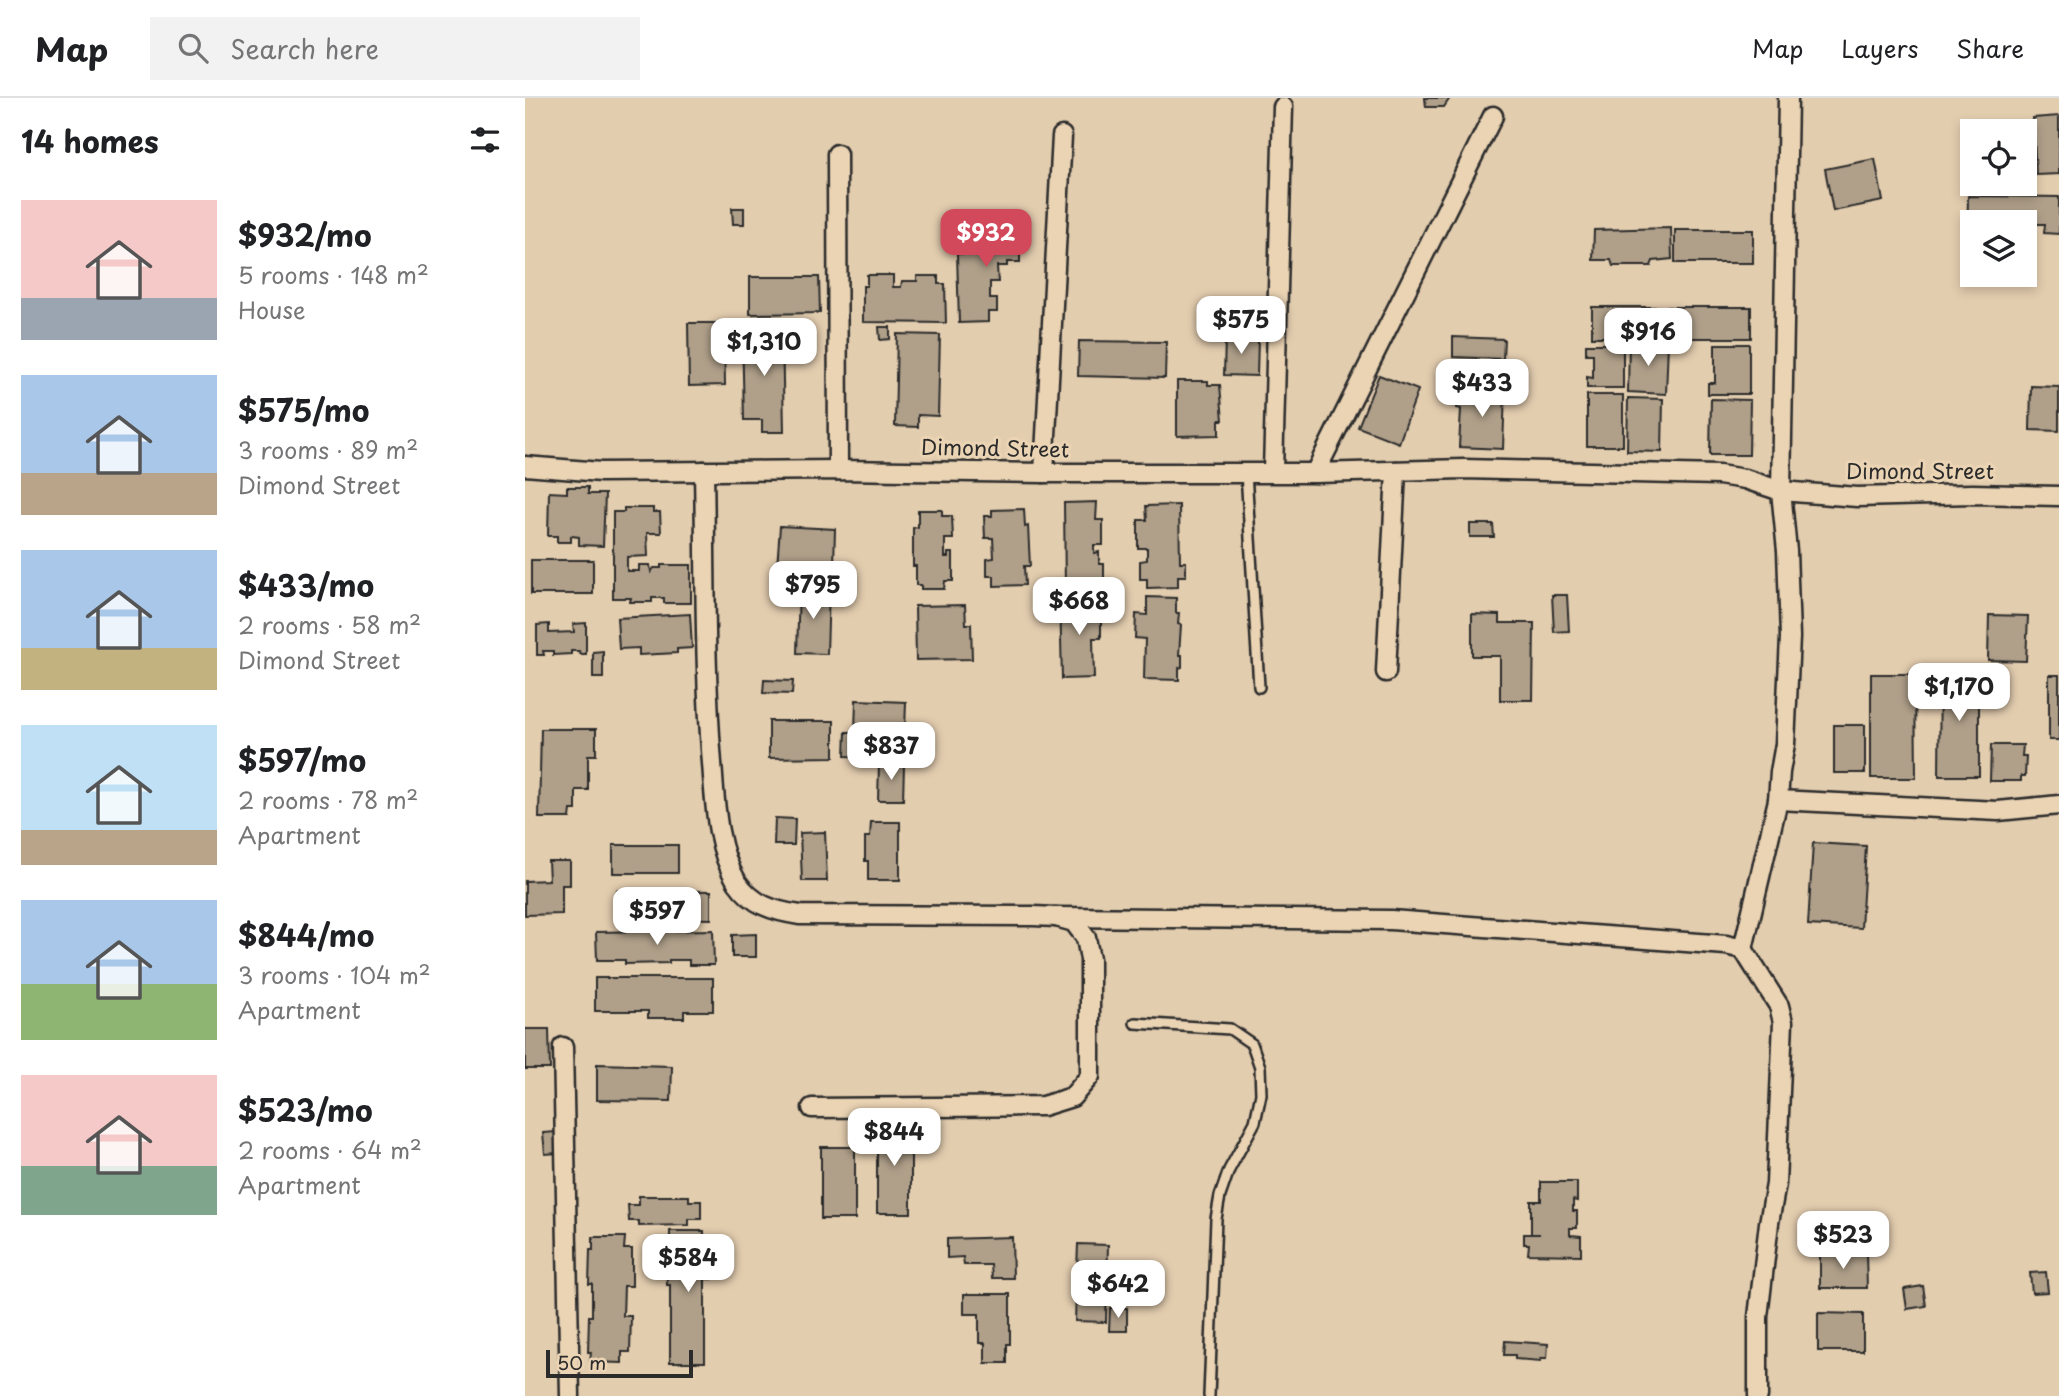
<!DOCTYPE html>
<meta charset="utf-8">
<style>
:root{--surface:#fff;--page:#f2f2f2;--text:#202124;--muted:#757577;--line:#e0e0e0;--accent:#d1495b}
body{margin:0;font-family:"Playpen Sans",sans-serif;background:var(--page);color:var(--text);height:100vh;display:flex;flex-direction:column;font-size:26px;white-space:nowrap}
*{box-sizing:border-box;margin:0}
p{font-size:23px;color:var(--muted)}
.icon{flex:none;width:38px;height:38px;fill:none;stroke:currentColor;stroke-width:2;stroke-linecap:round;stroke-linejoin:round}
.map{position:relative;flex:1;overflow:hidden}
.details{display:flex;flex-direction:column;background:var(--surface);width:525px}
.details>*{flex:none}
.tools{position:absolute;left:1435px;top:21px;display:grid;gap:14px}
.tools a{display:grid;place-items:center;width:77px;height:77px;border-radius:0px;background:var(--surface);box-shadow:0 4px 10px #0003;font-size:35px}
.scale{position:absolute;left:21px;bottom:18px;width:147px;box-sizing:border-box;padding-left:7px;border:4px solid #2b2b2b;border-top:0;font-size:19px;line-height:24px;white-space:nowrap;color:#2b2b2b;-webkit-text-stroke:5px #ebd4b4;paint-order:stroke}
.price{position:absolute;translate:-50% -60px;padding:0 16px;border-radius:14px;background:#fff;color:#222;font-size:23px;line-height:46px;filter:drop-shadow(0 2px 4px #0008)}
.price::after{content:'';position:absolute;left:50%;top:42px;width:21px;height:16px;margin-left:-10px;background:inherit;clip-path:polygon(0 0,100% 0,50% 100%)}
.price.current{background:var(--accent);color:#fff}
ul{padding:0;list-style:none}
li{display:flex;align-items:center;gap:21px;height:175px;padding:0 21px}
li span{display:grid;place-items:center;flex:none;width:196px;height:140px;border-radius:0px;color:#555}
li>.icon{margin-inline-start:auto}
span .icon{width:84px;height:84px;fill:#fffc;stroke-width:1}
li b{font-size:30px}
h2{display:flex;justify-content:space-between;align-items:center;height:84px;padding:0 21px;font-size:30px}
header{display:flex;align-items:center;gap:42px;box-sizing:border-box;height:98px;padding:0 35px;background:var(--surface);border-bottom:2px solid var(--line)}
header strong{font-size:33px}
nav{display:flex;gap:38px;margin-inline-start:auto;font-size:24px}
.search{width:490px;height:63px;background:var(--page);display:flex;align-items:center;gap:18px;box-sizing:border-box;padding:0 24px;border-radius:0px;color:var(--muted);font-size:26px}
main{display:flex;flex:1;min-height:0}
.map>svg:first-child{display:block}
.building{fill:#b0a08a;stroke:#2b2b2b;stroke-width:2}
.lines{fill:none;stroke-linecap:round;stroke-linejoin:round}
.service-casing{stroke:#2b2b2b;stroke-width:14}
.minor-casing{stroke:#2b2b2b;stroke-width:23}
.service{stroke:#ebd4b4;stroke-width:9}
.minor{stroke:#ebd4b4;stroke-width:18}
.labels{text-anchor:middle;stroke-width:6;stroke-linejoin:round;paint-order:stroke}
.street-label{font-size:21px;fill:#2b2b2b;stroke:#ebd4b4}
</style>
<header>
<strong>Map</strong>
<div class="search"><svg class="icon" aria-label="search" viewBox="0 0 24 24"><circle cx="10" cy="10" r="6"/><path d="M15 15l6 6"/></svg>Search here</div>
<nav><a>Map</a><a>Layers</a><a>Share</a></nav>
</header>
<main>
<section class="details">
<h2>14 homes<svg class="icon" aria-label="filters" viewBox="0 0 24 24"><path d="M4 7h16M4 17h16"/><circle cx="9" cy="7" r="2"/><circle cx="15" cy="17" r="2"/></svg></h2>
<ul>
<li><span style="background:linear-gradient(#f6c9c9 70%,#9aa5b1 0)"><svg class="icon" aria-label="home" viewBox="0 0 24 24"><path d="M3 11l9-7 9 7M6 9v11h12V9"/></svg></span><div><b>$932/mo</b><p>5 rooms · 148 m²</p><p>House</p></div></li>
<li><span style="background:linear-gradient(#a9c7e8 70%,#b9a48a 0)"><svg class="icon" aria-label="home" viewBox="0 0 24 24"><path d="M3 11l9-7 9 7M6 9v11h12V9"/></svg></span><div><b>$575/mo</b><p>3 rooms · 89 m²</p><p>Dimond Street</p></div></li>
<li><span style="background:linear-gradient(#a9c7e8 70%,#c2b280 0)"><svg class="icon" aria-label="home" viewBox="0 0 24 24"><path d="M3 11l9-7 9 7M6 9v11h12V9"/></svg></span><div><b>$433/mo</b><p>2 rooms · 58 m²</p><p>Dimond Street</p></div></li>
<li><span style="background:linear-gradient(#bfe0f5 75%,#b9a48a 0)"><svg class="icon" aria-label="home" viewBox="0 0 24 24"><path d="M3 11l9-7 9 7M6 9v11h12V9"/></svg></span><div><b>$597/mo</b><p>2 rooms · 78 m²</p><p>Apartment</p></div></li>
<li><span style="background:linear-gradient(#a9c7e8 60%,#8fb573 0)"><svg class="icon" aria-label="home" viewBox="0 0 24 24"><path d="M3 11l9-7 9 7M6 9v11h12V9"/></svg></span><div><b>$844/mo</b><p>3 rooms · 104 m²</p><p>Apartment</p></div></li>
<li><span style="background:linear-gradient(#f6c9c9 65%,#7fa58c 0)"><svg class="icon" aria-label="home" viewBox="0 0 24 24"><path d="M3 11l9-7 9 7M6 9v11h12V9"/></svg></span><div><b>$523/mo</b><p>2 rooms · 64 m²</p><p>Apartment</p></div></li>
</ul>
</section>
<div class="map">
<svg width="1534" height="1298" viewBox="0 0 1534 1298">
<rect width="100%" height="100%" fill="#e3cdaf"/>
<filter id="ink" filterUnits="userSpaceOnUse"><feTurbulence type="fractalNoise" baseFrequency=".0143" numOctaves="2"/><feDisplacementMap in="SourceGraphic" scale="14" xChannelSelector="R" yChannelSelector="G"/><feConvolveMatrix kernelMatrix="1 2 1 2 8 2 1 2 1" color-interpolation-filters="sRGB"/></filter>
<g filter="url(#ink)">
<g class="building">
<path d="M900,0h25l-6,9h-18z"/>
<path d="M1534,18v58l-23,1 -3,-57z"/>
<path d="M1350,61l8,42 -50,10 -8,-42z"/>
<path d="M1443,98l91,1v37l-15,-1 1,-9h-14v5h-4v5h-2v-12h-53v26h-5z"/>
<path d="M207,110h12v16h-11z"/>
<path d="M501,128v24h-6v12h-13v4h-10l1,16h-8v17h7v13h-9v10l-29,1 -2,-69 17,-1 -1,-26h33v3l1,-3z"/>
<path d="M1146,130l1,31 -19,2 -2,5h-38l-2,-6h-18l1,-30z"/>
<rect x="1150" y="132" width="78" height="33"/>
<path d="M342,177h26v12h8l1,-6h15v-5h21v8h7l1,39 -83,-1v-36h4z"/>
<path d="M225,179h69l1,36 -70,1z"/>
<rect x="1067" y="209" width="78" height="30"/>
<rect x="1148" y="209" width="78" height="31"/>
<path d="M163,225h36l1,62 -36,1z"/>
<path d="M354,229h11v12l-10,1z"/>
<path d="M217,231h40l2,103h-22v-12h-18z"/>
<path d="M372,236l43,1 -2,81 -20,-1v12l-23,-1z"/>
<path d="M700,239l33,1 -1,38 -33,-1z"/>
<path d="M928,239l51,2 -1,20 -50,-2z"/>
<path d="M554,243l87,1 -1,36 -87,-2z"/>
<path d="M1104,244l39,1 -2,51 -38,-2z"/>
<path d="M1061,246h37v44h-36v-11l6,1v-24h-7z"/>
<path d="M1190,246h34v50h-41v-11h7z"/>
<path d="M941,266l37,2 -1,23 -36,-2z"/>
<path d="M854,277l39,15 -19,53 -41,-16z"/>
<path d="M652,283h31v4h12l3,35h-4v15l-42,1z"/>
<path d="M1506,288l28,1v44l-29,-1z"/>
<path d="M933,291l47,2 -2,58 -44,-2 2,-38 -4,-1z"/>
<rect x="1062" y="297" width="36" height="51"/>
<path d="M1103,300l35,1 -1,53 -35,-1z"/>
<path d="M1186,301l39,1 -1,55h-39z"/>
<path d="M42,389h21v7h17l-2,52 -24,-1v-8l-8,-1v6h-14v-6h-9l1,-44 18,1z"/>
<path d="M572,404l-1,18h7v25h-9v8l5,-1v12h5v19h-11v5h-28l-1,-85z"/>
<path d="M654,407l1,57h6v14h-8v11l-31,1v-9h-7v-18l7,-1v-12h-9v-28h9l-1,-14z"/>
<path d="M99,410h29v4h7l1,21h-14l1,23 -21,1v14h12v-6h11l1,7 3,-4h7v-3h30v38h-27v-5h-12v4h-22l1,-4h-18v-86h11z"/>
<path d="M499,411l1,18 3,-1 2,40h-6l1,19 -31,1v-10h-7v-17l7,-1 -1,-20h-8l-1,-22h8v-6z"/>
<path d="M393,412h24v6h10l1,23h-8v18h3v-4h5v28h-8l-1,8h-23v-4h-5v-19h-3v-38l5,-1z"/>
<path d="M945,426h23l1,13h-24z"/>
<path d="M255,428l55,3 -1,36h-11v5l-46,-3z"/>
<rect x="6" y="462" width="62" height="34"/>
<path d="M274,491h30l-2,65 -30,-1z"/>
<path d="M1027,497h15l2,36 -15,1z"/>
<path d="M567,499v15l9,-1v27h-8l1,40 -32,1 -2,-81z"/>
<path d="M622,499l29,1v15h3l-1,11 3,1 -2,30h3v12l-3,1v12l-35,-1 1,-40 -10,-1 1,-24 11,1z"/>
<path d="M440,507l1,19h5l1,35 -56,1 -1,-54z"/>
<path d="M165,516l2,34 -15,1v4l-38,2v-7l-20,1 -2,-31z"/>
<path d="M947,516l28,1v8h34l-1,77h-33v-44h-28z"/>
<path d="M1464,517l39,1 -2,45 -38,-1z"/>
<path d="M61,525v31h-6l-1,-3h-8v3l-18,1v-4h-10l1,4h-7v-30l12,-1v9l25,-1 -1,-8z"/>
<path d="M78,553v27h-10v-26z"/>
<path d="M1415,572h39v106h-40z"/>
<path d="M1346,576h44l1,104h-45z"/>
<rect x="1524" y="577" width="10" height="65"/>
<path d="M239,582l29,1 -1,13 -29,-1z"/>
<path d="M331,602l50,2 -2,56 -59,-2 1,-24h9z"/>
<path d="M244,623h65v36l-65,1z"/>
<rect x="1309" y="627" width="31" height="48"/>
<path d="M16,631h55v26h-8v35h-12v20h-5l-1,8h-31z"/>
<path d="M1466,647h32l-1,11h4l-1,20h-4v5h-31z"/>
<path d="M354,666l25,1 -1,35h-25z"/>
<path d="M250,720l20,1 -1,26h-20z"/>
<path d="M346,724h29v58h-32v-19h-3v-24h5z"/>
<path d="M300,734l2,49h-25l-2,-48z"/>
<path d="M1288,745l53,3 -5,82 -53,-3z"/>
<rect x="88" y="747" width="65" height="28"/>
<path d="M23,763h22v24h-8v29l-37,1v-34l24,-1z"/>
<path d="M92,792l94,1v28l-95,-2z"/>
<path d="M188,832l1,35h-25v-5h-20v3l-44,1v-4h-28l-1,-28z"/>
<path d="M231,836v23h-24v-22z"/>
<path d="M70,880h118v33h-29v7h-36v-7h-53z"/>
<path d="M0,931h24l1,40h-25z"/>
<path d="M72,966l75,2 -1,35 -74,-1z"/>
<rect x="352" y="1025" width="34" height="90"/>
<path d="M31,1034l2,21 -13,1 -2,-21z"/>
<rect x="296" y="1049" width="34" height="72"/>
<path d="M1016,1084h36v19l-4,-1v11h4v17h-7v7l11,1v19l-53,-1 1,-10h-5v-10h16h-9v-33h10z"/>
<path d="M114,1098h50v5h12v18h-12v6l-50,1v-5h-10l-1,-16h11z"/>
<path d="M145,1133h34v19h8v29h-7v83h-35v-77h-3l-1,-41 4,1z"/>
<path d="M68,1139h32l-1,12h8v37h-8l-1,30h8l-1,36h-8v11l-32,-1 1,-10h-3l1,-36h3v-32h-3l1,-34h3z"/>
<path d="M487,1139l1,41h-21l-1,-13h-27l-1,-8 -16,1v-19z"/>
<path d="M553,1146l30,1 -2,77 -31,-1z"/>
<path d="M1295,1155l46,1 1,34h-47z"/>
<path d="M1521,1174l2,20 -16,1 -2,-20z"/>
<path d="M1398,1188l3,20 -19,3 -3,-20z"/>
<path d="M439,1196h46v50h-3v19h-22v-20h-6v-29h-15z"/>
<path d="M585,1210h17v23h-18z"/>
<path d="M1293,1215l45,1v37h-45z"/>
<path d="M980,1243l43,3 -1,14h-6v3l-26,-2v-4h-11z"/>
</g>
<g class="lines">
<g class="service-casing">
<g id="service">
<path d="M721,374l13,215"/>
<path d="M610,925l95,6 22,15 8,23 1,27 -6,28 -26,48 -9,26 -4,23 -7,177"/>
</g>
</g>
<g class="minor-casing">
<g id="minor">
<path d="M312,56l1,316"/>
<path d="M0,368l76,6 237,-2 206,3h271l149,-4 255,6 26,4 36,12 76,6 115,-3 87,2"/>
<path d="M179,373c2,98 0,195 8,292 3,38 4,85 25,119 16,23 36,29 63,33l233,1 23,1 18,5 12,16 4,21v117l-18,21 -29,9 -231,2"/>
<path d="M748,373l10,-364"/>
<path d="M519,375l18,-337"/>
<path d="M790,375l178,-357"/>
<path d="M861,574l10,-201"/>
<path d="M1253,702l220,11 61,-6"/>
<path d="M531,819l335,3 335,25 17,4 35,-149 2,-28 5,-28 5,-107 -3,-86 -6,-60 7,-393"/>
<path d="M1218,851l36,57 4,16 -7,162 -7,39 -11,94v79"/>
<path d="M38,949l7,349"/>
</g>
</g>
<use href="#service" class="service"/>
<use href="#minor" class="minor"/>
</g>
</g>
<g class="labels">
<g class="street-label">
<text transform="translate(470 351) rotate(1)" y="7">Dimond Street</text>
<text x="1395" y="381">Dimond Street</text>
</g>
</g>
</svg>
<div class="tools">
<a><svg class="icon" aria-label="locate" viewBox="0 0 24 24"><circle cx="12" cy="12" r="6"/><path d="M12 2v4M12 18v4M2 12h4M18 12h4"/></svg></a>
<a><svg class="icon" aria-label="layers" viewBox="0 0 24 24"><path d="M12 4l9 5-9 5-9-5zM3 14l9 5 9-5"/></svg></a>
</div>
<div class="scale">50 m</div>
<b class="price current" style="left:461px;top:171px">$932</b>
<b class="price" style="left:716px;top:258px">$575</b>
<b class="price" style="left:1123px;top:270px">$916</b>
<b class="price" style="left:239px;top:280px">$1,310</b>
<b class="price" style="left:957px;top:321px">$433</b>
<b class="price" style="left:288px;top:523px">$795</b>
<b class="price" style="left:554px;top:539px">$668</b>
<b class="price" style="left:1434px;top:625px">$1,170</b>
<b class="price" style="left:366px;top:684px">$837</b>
<b class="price" style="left:132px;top:849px">$597</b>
<b class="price" style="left:369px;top:1070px">$844</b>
<b class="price" style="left:1318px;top:1173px">$523</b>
<b class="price" style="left:163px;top:1196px">$584</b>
<b class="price" style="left:593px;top:1222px">$642</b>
</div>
</main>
